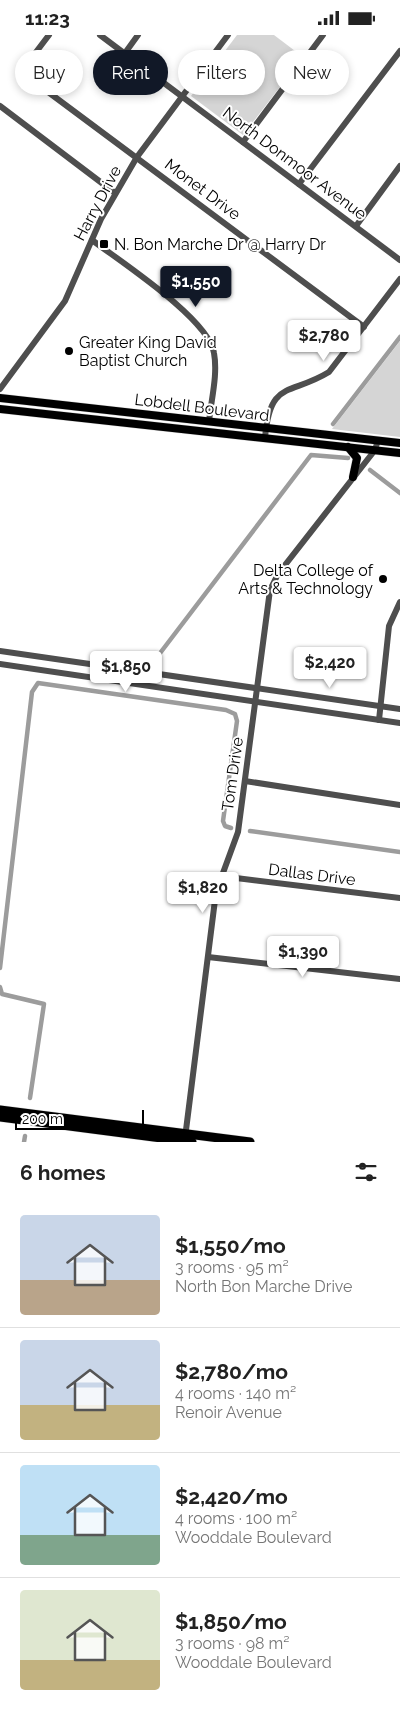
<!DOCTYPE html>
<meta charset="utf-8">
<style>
:root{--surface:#fff;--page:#f2f2f2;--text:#222;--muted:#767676;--line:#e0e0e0;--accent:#111827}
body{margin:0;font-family:Raleway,sans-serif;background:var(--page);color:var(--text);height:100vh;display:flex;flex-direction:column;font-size:19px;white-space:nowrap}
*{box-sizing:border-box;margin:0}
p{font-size:16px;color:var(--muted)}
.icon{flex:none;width:28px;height:28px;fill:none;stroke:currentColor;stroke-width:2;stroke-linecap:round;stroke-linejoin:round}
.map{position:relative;height:1107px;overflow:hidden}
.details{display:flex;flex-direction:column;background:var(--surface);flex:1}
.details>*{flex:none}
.hud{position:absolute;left:15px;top:15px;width:370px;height:45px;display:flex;gap:10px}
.scale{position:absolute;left:15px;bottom:12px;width:129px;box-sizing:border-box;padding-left:5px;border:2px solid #000;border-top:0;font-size:14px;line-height:18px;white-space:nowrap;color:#000;-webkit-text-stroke:4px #fff;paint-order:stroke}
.price{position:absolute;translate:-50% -42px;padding:0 11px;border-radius:5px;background:#fff;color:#222;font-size:16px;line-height:32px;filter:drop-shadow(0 1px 2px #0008)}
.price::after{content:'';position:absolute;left:50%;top:30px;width:15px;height:11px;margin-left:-8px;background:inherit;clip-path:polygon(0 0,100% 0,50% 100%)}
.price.on{background:var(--accent);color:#fff}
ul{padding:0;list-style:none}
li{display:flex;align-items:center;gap:15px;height:125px;padding:0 20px}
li+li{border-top:1px solid var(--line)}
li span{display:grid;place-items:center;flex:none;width:140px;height:100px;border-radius:5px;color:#555}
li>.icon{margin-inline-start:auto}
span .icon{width:60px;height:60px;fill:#fffc;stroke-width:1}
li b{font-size:21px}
h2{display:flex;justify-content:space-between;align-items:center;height:60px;padding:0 20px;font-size:21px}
.tag{padding:0 18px;border-radius:22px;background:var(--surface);box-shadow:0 2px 8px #0003;font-size:18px;line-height:45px}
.tag.on{background:var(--accent);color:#fff}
.status{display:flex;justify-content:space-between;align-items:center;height:35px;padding:0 25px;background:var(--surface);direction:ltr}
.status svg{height:14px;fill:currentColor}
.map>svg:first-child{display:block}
.green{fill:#d5d5d5}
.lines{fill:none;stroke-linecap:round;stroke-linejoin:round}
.canal{stroke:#9c9c9c;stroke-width:4.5}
.major-casing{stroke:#dbdbdb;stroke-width:9}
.highway-casing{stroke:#dbdbdb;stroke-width:10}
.minor{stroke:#4e4e4e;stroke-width:6}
.major{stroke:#000;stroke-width:8}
.highway{stroke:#000;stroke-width:9}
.poi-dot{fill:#000;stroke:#fff;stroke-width:2}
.labels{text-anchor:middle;stroke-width:4;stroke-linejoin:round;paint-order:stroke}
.street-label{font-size:16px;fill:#000;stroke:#fff}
.poi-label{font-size:16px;fill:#000;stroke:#fff;text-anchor:start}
</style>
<div class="status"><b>11:23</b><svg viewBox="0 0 49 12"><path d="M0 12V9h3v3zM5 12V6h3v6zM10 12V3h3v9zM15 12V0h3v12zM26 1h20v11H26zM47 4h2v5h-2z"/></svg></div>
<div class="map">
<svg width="400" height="1107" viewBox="0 0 400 1107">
<rect width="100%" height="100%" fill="#fff"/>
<g class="green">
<path d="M237,0h37l29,22 -60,78 -52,-39z"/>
<path d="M400,306v96l-68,-8z"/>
</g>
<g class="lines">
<g class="canal">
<path d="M333,389l67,-87"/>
<path d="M370,435l30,23"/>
<path d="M151,630l160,-210 37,3"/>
<path d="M250,796l150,21"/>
<path d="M0,933l32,-276 6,-9 188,27 9,4 2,7 -14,100 2,5 6,2"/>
<path d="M0,952l2,7 42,10 -14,94"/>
<path d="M24,1107l1,-6"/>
</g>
<g class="major-casing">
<g id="major">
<path d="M0,363l400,45"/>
<path d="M0,374l400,44"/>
<path d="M348,412l9,11 -4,19"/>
</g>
</g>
<g class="highway-casing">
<g id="highway">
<path d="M0,1075l250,32"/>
<path d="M0,1082l192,25"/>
</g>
</g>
<g class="minor">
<path d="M49,0l-22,29 -1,7 6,9 332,247"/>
<path d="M100,0l300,225"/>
<path d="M125,18l13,-18"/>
<path d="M0,71l115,87"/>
<path d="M243,107l80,-107"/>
<path d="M299,149l101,-133"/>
<path d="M356,191l44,-60"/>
<path d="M92,205c29,22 117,79 122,113 4,22 -3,47 -5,69"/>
<path d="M0,354l65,-88 36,-82 36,-62 91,-122"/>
<path d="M265,403c5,-59 25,-42 64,-66l71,-93"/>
<path d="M0,616l400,58"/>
<path d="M0,629l400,59"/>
<path d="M379,685l10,-94 11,-24"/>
<path d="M245,746l155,24"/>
<path d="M220,841l180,22"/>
<path d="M208,922l192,22"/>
<path d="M185,1103l31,-246 22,-60 32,-242 8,-16 97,-124 3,-10"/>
</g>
<use href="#major" class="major"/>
<use href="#highway" class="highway"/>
</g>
<g class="poi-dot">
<rect x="99" y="204" width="10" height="10" rx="2.5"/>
<circle cx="69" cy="316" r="5"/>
<circle cx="383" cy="544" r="5"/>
</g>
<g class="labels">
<g class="street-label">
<text transform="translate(295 128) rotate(37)" y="6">North Donmoor Avenue</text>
<text transform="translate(203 154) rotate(37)" y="6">Monet Drive</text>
<text transform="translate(97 168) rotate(-62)" y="6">Harry Drive</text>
<text transform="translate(202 372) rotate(7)" y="6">Lobdell Boulevard</text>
<text transform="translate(232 739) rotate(-82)" y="6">Tom Drive</text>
<text transform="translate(312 839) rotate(7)" y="6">Dallas Drive</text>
</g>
<g class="poi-label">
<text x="114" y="215">N. Bon Marche Dr @ Harry Dr</text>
<text x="79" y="313">Greater King David<tspan x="79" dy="18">Baptist Church</tspan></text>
<text x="373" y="541" text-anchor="end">Delta College of<tspan x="373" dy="18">Arts &amp; Technology</tspan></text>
</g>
</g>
</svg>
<div class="scale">200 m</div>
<b class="price on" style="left:196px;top:273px">$1,550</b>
<b class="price" style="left:324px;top:327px">$2,780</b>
<b class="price" style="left:330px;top:654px">$2,420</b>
<b class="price" style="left:126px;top:658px">$1,850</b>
<b class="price" style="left:203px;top:879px">$1,820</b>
<b class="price" style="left:303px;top:943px">$1,390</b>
<div class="hud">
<a class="tag">Buy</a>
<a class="tag on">Rent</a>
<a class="tag">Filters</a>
<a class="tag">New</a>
</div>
</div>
<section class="details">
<h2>6 homes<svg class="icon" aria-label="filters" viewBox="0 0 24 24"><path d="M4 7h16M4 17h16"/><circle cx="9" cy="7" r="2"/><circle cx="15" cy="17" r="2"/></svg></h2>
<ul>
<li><span style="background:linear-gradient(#c9d6e8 65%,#b9a48a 0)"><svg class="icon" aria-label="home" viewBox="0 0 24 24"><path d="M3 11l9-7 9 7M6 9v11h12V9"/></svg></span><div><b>$1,550/mo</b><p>3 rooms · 95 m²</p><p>North Bon Marche Drive</p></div></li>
<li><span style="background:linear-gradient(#c9d6e8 65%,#c2b280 0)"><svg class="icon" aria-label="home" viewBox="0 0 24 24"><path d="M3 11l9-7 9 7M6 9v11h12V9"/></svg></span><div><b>$2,780/mo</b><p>4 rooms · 140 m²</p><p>Renoir Avenue</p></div></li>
<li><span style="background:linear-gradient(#bfe0f5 70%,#7fa58c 0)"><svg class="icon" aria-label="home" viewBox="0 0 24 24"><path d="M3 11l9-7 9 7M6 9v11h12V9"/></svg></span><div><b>$2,420/mo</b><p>4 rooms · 100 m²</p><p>Wooddale Boulevard</p></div></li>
<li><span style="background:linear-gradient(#dfe7d0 70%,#c2b280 0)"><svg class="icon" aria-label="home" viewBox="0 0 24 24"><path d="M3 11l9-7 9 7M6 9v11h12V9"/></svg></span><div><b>$1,850/mo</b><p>3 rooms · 98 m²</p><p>Wooddale Boulevard</p></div></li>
</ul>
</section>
